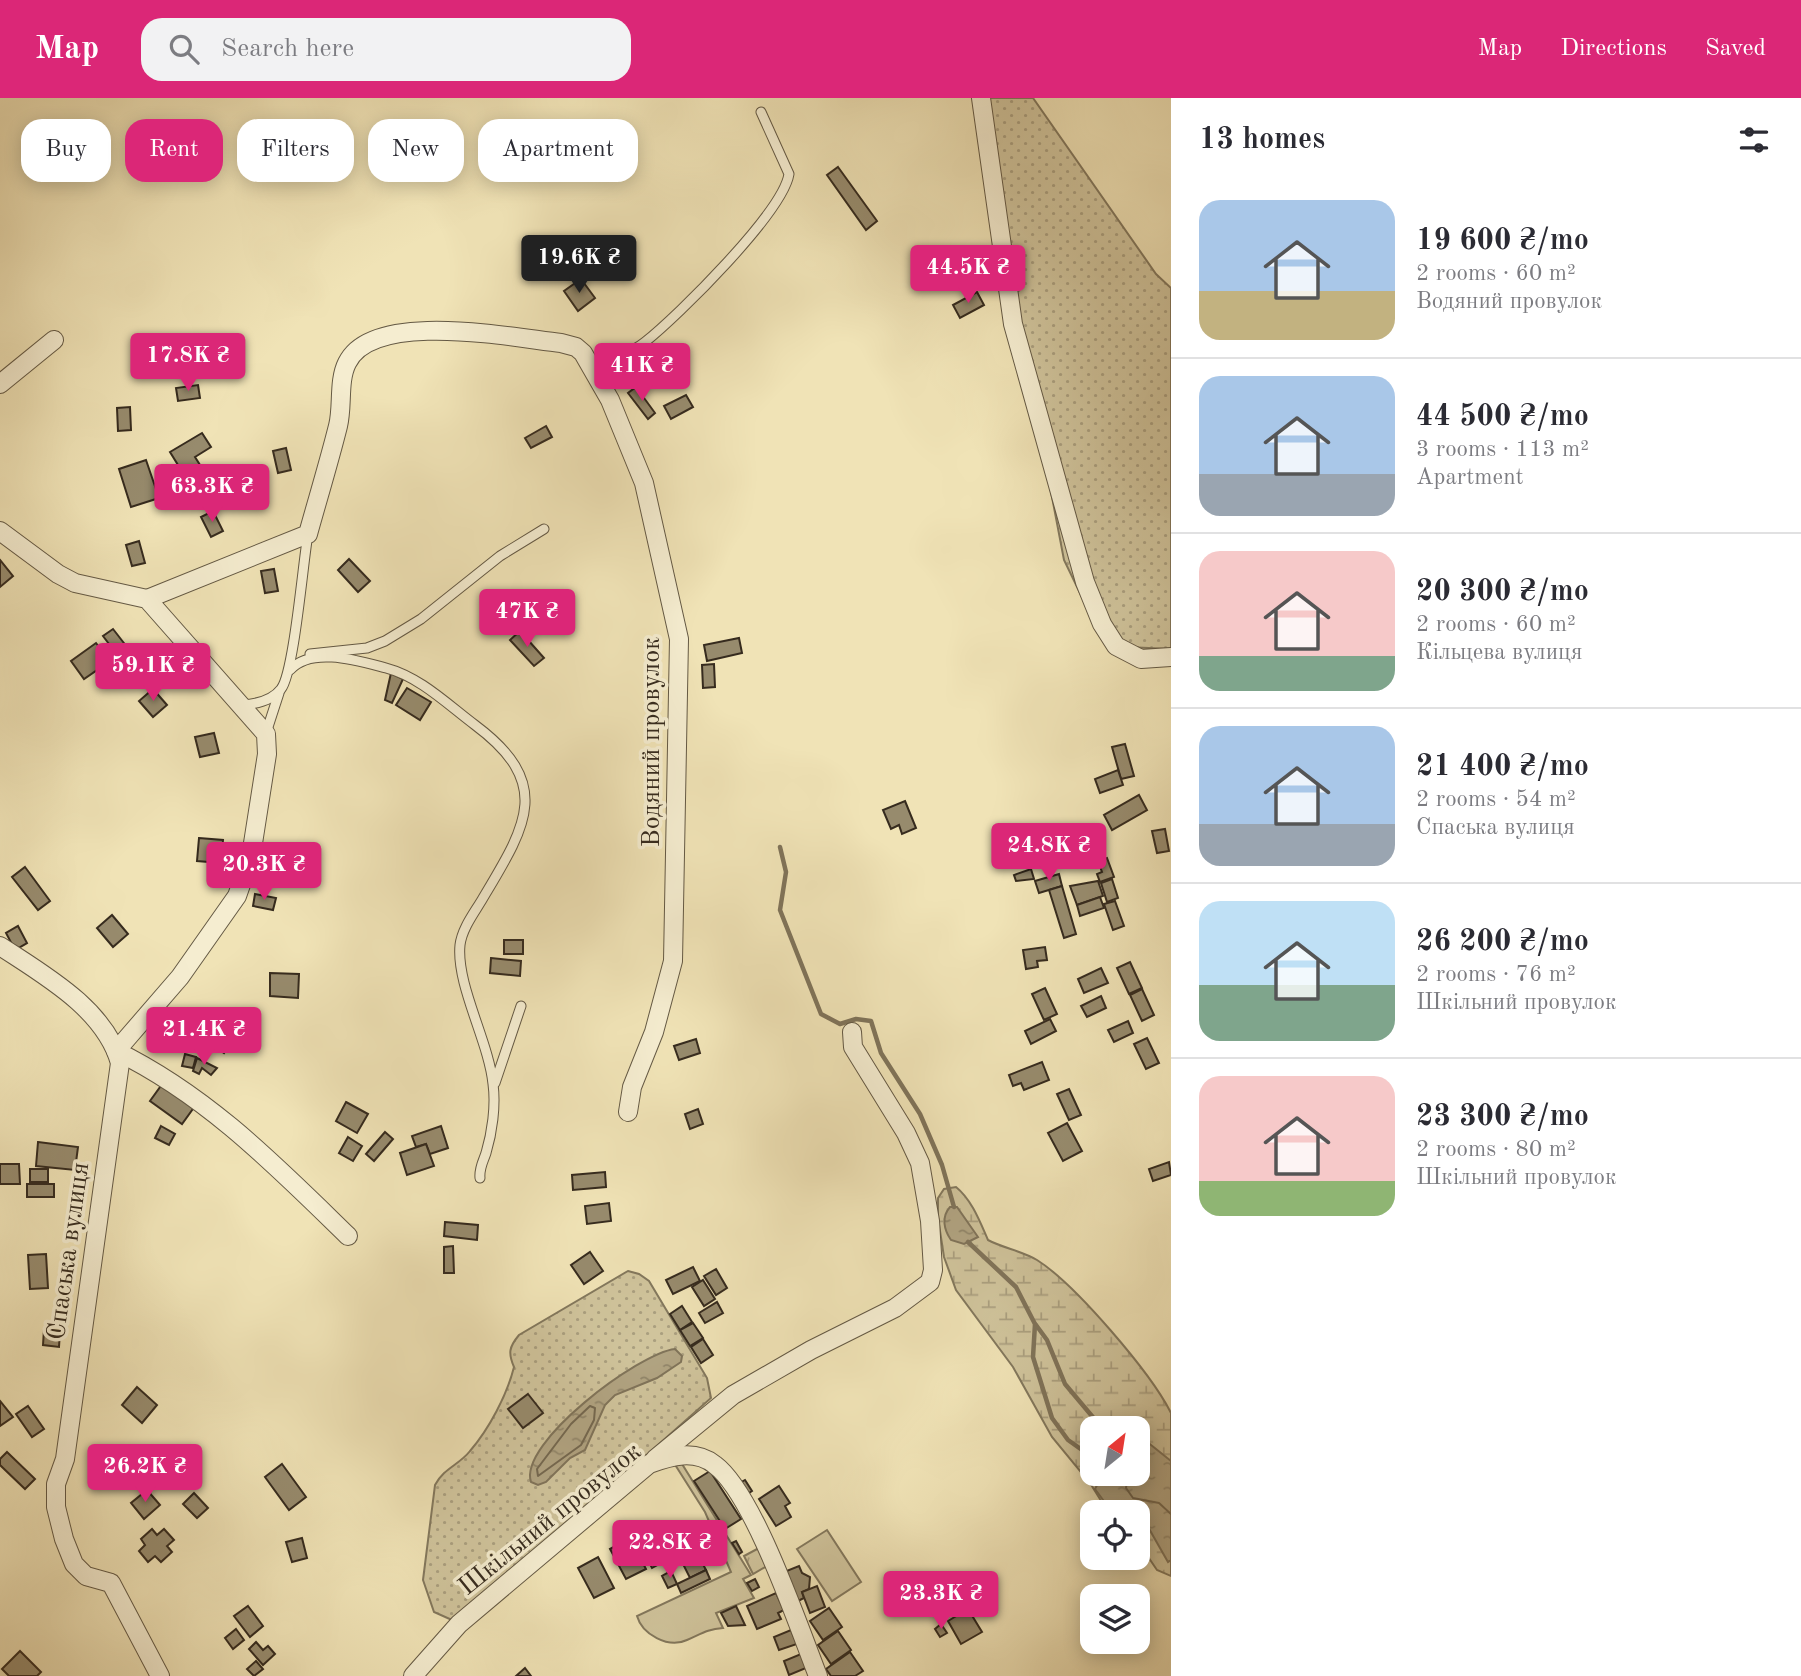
<!DOCTYPE html>
<meta charset="utf-8">
<style>
:root{--surface:#fff;--page:#f2f2f3;--text:#2b2b33;--muted:#7c7c81;--line:#e1e1e2;--accent:#db2777}
body{margin:0;font-family:"Old Standard TT",serif;background:var(--page);color:var(--text);height:100vh;display:flex;flex-direction:column;font-size:26px;white-space:nowrap}
*{box-sizing:border-box;margin:0}
p{font-size:23px;color:var(--muted)}
.icon{flex:none;width:38px;height:38px;fill:none;stroke:currentColor;stroke-width:2;stroke-linecap:round;stroke-linejoin:round}
.map{position:relative;flex:1;overflow:hidden}
.side{display:flex;flex-direction:column;background:var(--surface);width:630px}
.side>*{flex:none}
.banner{position:absolute;left:21px;top:21px;width:665px;height:63px;display:flex;gap:14px}
.needle{width:46px;rotate:30deg}
.fabs{position:absolute;left:1080px;top:1318px;display:grid;gap:14px}
.fabs a{display:grid;place-items:center;width:70px;height:70px;border-radius:14px;background:var(--surface);box-shadow:0 4px 18px #0003;font-size:35px}
.price{position:absolute;translate:-50% -60px;padding:0 16px;border-radius:7px;background:var(--accent);color:#fff;font-size:23px;line-height:46px;filter:drop-shadow(0 2px 4px #0008)}
.price::after{content:'';position:absolute;left:50%;top:42px;width:21px;height:16px;margin-left:-10px;background:inherit;clip-path:polygon(0 0,100% 0,50% 100%)}
.price.selected{background:#222;color:#fff}
ul{padding:0;list-style:none}
li{display:flex;align-items:center;gap:21px;height:175px;padding:0 28px}
li+li{border-top:2px solid var(--line)}
li span{display:grid;place-items:center;flex:none;width:196px;height:140px;border-radius:21px;color:#555}
li>.icon{margin-inline-start:auto}
span .icon{width:84px;height:84px;fill:#fffc;stroke-width:1}
li b{font-size:30px}
h2{display:flex;justify-content:space-between;align-items:center;height:84px;padding:0 28px;font-size:30px}
.tag{padding:0 24px;border-radius:21px;background:var(--surface);box-shadow:0 4px 18px #0003;font-size:24px;line-height:63px}
.tag.selected{background:var(--accent);color:#fff}
header{display:flex;align-items:center;gap:42px;box-sizing:border-box;height:98px;padding:0 35px;background:var(--accent);color:#fff}
header strong{font-size:33px}
nav{display:flex;gap:38px;margin-inline-start:auto;font-size:24px}
.search{width:490px;height:63px;background:var(--page);display:flex;align-items:center;gap:18px;box-sizing:border-box;padding:0 24px;border-radius:21px;color:var(--muted);font-size:26px}
main{display:flex;flex:1;min-height:0}
.map>svg:first-child{display:block}
.grass{fill:url(#grass-dots);stroke:#83785d;stroke-width:2}
.wetland{fill:url(#wetland-marsh);stroke:#83785d;stroke-width:2;fill-rule:evenodd}
.park{fill:url(#park-tufts);stroke:#83785d;stroke-width:2}
.garden{fill:#d0c49c;stroke:#83785d;stroke-width:2}
.water{fill:url(#water-ripples);stroke:#80745a;stroke-width:2}
.lines{fill:none;stroke-linecap:round;stroke-linejoin:round}
.shore{stroke:#746850;stroke-width:2}
.stream{stroke:#80745a;stroke-width:4.5}
.building{fill:#978b6d;stroke:#362b1e;stroke-width:2}
.lane-casing{stroke:#645944;stroke-width:11}
.street-casing{stroke:#645944;stroke-width:20}
.lane{stroke:#f5edd0;stroke-width:9}
.street{stroke:#f5edd0;stroke-width:18}
.labels{text-anchor:middle;stroke-width:7;stroke-linejoin:round;paint-order:stroke}
.street-label{font-size:26px;fill:#362b1e;stroke:#f5edd0}
</style>
<header>
<strong>Map</strong>
<div class="search"><svg class="icon" aria-label="search" viewBox="0 0 24 24"><circle cx="10" cy="10" r="6"/><path d="M15 15l6 6"/></svg>Search here</div>
<nav><a>Map</a><a>Directions</a><a>Saved</a></nav>
</header>
<main>
<div class="map">
<svg width="1171" height="1578" viewBox="0 0 1171 1578">
<defs>
<pattern id="grass-dots" width="8" height="8" patternUnits="userSpaceOnUse" patternTransform="scale(1.75)"><rect width="8" height="8" fill="#d0c49c"/><path d="M2 2h.1M6 6h.1" fill="none" stroke="#aa9f7f" stroke-width="1.8" stroke-linecap="round"/></pattern>
<pattern id="wetland-marsh" width="20" height="14" patternUnits="userSpaceOnUse" patternTransform="scale(1.75)"><rect width="20" height="14" fill="#d0c49c"/><path d="M1 5h8M5 5V1M11 12h8M15 12V8" fill="none" stroke="#aa9f7f"/></pattern>
<pattern id="park-tufts" width="24" height="20" patternUnits="userSpaceOnUse" patternTransform="scale(1.75)"><rect width="24" height="20" fill="#d0c49c"/><path d="M3 7l-1-3M5 7V3M7 7l1-3M15 17l-1-3M17 17v-4M19 17l1-3" fill="none" stroke="#aa9f7f"/></pattern>
<pattern id="water-ripples" width="26" height="14" patternUnits="userSpaceOnUse" patternTransform="scale(1.75)"><rect width="26" height="14" fill="#b1a482"/><path d="M2 4q2-2 4 0t4 0M15 11q2-2 4 0t4 0" fill="none" stroke="#91866a"/></pattern>
</defs>
<rect width="100%" height="100%" fill="#f0e3b6"/>
<filter id="stains"><feTurbulence type="fractalNoise" baseFrequency=".00286" numOctaves="4"/><feColorMatrix values="0 0 0 0 .2 0 0 0 0 .09 0 0 0 0 .02 0 0 0 .5 -.17"/></filter>
<radialGradient id="worn" r=".72"><stop offset=".6" stop-color="#630" stop-opacity="0"/><stop offset="1" stop-color="#630" stop-opacity=".3"/></radialGradient>
<g class="grass">
<path d="M976,0h57l123,176 15,14v361l-45,-2 -31,-23 -31,-64z"/>
<path d="M628,1173l11,3 10,7 58,97 4,20 -130,115 -129,107 -18,-8 -11,-32 12,-95c9,-17 24,-20 35,-34 19,-22 37,-56 44,-84 -6,-14 -5,-20 5,-32z"/>
</g>
<path class="wetland" d="M956,1089c16,13 24,35 32,53 15,8 34,11 49,20 38,24 114,113 134,153v163l-14,-6 -19,-28v-30h-30l-18,-29 -38,-46 -39,-70 -57,-77 -12,-33 -6,-39v-20l6,-9zM1092,1330h46v46h-46z"/>
<path class="park" d="M759,1450l8,18 -14,8 -9,-18z"/>
<g class="garden">
<path d="M674,1365l8,1 69,111 -8,4 11,19 -38,15 7,15c-16,1 -22,6 -36,12 -19,9 -45,-6 -50,-24l94,-44 -26,-60z"/>
<path d="M827,1432l34,52 -29,19 -35,-52z"/>
</g>
<g class="water">
<path d="M950,1109h7l21,30 -14,7 -13,-4c-7,-10 -10,-23 -1,-33z"/>
<path d="M675,1251l7,7 -1,6 -24,16 -42,17 -10,10 -20,45 -15,8 -24,24 -8,3 -7,-3c-13,-39 108,-129 144,-133z"/>
<path d="M1138,1343h8l25,20v99l-3,2 -20,-35 -10,-2v-13h-26l-17,-23 8,-15h35z"/>
</g>
<g class="lines">
<g class="shore">
<path d="M590,1308l5,2 -1,12 -13,25 -43,31 -1,-7 34,-45z"/>
<path d="M1128,1376l-2,14 7,10 26,5 12,11"/>
</g>
<g class="stream">
<path d="M780,749l6,25 -6,38 41,104 19,10 16,-5 15,2 10,32 39,61 22,51 12,42"/>
<path d="M968,1144l48,45 19,37 -2,33 19,61 16,22 24,17"/>
<path d="M1036,1227l11,15 18,44 37,44"/>
</g>
</g>
<g class="building">
<path d="M838,69l39,54 -11,9 -39,-55z"/>
<path d="M581,181l14,19 -17,13 -14,-20z"/>
<path d="M977,194l7,13 -24,13 -7,-13z"/>
<path d="M655,255l8,9 -22,20 -8,-8z"/>
<path d="M198,287l2,13 -22,3 -2,-13z"/>
<path d="M636,289l19,26 -7,6 -20,-26z"/>
<path d="M686,297l7,12 -22,12 -7,-13z"/>
<path d="M130,309l1,23 -13,1 -1,-23z"/>
<path d="M546,328l6,11 -21,11 -6,-10z"/>
<path d="M202,335l9,14 -16,10 17,27 -16,10 -26,-42z"/>
<path d="M286,350l5,22 -13,3 -5,-22z"/>
<path d="M146,362l13,38 -28,9 -12,-38z"/>
<path d="M213,413l10,20 -12,6 -10,-20z"/>
<path d="M139,443l6,22 -13,3 -6,-21z"/>
<path d="M349,461l21,22 -12,11 -20,-22z"/>
<path d="M0,462l13,16 -13,11z"/>
<path d="M274,471l4,22 -13,2 -4,-22z"/>
<path d="M113,531l28,36 -10,8 -28,-37z"/>
<path d="M520,533l24,27 -10,8 -24,-26z"/>
<path d="M739,540l3,15 -35,8 -3,-16z"/>
<path d="M96,545l14,18 -26,18 -13,-18z"/>
<path d="M714,566l1,23 -12,1 -1,-23z"/>
<path d="M391,575l12,6 -11,24 -7,-3z"/>
<path d="M407,590l24,14 -11,18 -24,-15z"/>
<path d="M153,591l14,16 -14,12 -14,-16z"/>
<path d="M214,635l5,20 -19,4 -5,-20z"/>
<path d="M1125,646l9,32 -13,3 -9,-32z"/>
<path d="M1118,672l5,15 -23,8 -5,-14z"/>
<path d="M1139,697l8,15 -35,20 -8,-15z"/>
<path d="M905,703l11,27 -14,6 -3,-9 -8,4 -8,-19z"/>
<path d="M1165,731l4,22 -12,2 -5,-22z"/>
<path d="M199,740l24,2 -2,23 -24,-2z"/>
<path d="M308,759l5,21 -11,3 -5,-21z"/>
<path d="M1107,760l7,19 -14,5 -3,-8 5,-2 -4,-11z"/>
<path d="M25,769l25,34 -12,9 -26,-33z"/>
<path d="M1031,771l3,10 -18,2 -2,-6z"/>
<path d="M1059,776l3,12 -23,7 -4,-12z"/>
<path d="M1112,781l6,19 -11,4 -6,-19z"/>
<path d="M1098,783l5,15 -26,9 -7,-19z"/>
<path d="M1062,788l14,48 -12,4 -15,-48z"/>
<path d="M255,796l21,4 -3,12 -20,-4z"/>
<path d="M1100,799l4,11 -24,8 -3,-11z"/>
<path d="M1115,803l9,25 -11,4 -9,-26z"/>
<path d="M112,817l16,19 -15,13 -16,-19z"/>
<path d="M18,828l9,17 -12,7 -9,-17z"/>
<rect x="504" y="842" width="19" height="14"/>
<path d="M1045,849l2,13 -10,1 1,6 -12,2 -3,-19z"/>
<path d="M491,860l30,3 -1,15 -30,-3z"/>
<path d="M1130,864l12,26 -13,6 -12,-26z"/>
<path d="M1101,870l7,15 -24,10 -6,-14z"/>
<path d="M270,875l29,1 -1,24 -28,-2z"/>
<path d="M1045,890l12,26 -13,6 -12,-26z"/>
<path d="M1142,891l12,26 -12,6 -12,-26z"/>
<path d="M1101,898l5,12 -19,9 -6,-11z"/>
<path d="M189,914l43,30 -8,11 -23,-17 -7,10 -9,-5 7,-10 -10,-8z"/>
<path d="M173,919l9,4 -7,15 -9,-4z"/>
<path d="M1050,921l6,12 -25,13 -6,-13z"/>
<path d="M1128,923l5,12 -19,9 -6,-12z"/>
<path d="M1147,940l12,25 -13,6 -12,-25z"/>
<path d="M696,941l4,14 -21,7 -5,-14z"/>
<path d="M185,956l11,3 -3,11 -11,-2z"/>
<path d="M197,960l20,10 -6,7 -9,-7 -3,6 -6,-3z"/>
<path d="M1042,964l7,18 -25,10 -3,-7 -8,3 -4,-11z"/>
<path d="M163,985l32,23 -13,18 -32,-23z"/>
<path d="M1069,991l12,26 -12,5 -12,-26z"/>
<path d="M346,1004l22,12 -11,19 -21,-12z"/>
<path d="M698,1011l5,15 -13,5 -5,-15z"/>
<path d="M1067,1025l15,28 -19,10 -15,-28z"/>
<path d="M161,1028l14,8 -6,11 -14,-7z"/>
<path d="M441,1028l7,22 -18,6 -4,-10 -10,3 -4,-11z"/>
<path d="M385,1034l8,7 -19,22 -8,-7z"/>
<path d="M348,1039l14,9 -9,15 -14,-8z"/>
<path d="M38,1044l40,5 -3,23 -39,-4z"/>
<path d="M426,1046l8,22 -27,9 -7,-22z"/>
<path d="M1169,1064l2,13 -18,6 -4,-12z"/>
<path d="M0,1066h19l1,20h-20z"/>
<rect x="30" y="1071" width="18" height="13"/>
<path d="M605,1074l1,15 -33,3 -1,-15z"/>
<rect x="27" y="1086" width="27" height="13"/>
<path d="M609,1105l2,18 -24,3 -2,-18z"/>
<path d="M445,1124l33,3 -1,15 -33,-4z"/>
<path d="M453,1148l1,27h-10v-26z"/>
<path d="M590,1154l13,19 -19,13 -13,-19z"/>
<path d="M46,1156l2,34 -18,1 -2,-34z"/>
<path d="M693,1169l7,14 -27,13 -7,-14z"/>
<path d="M716,1171l11,19 -11,7 -12,-19z"/>
<path d="M703,1182l12,19 -11,7 -12,-19z"/>
<path d="M717,1204l6,11 -18,10 -6,-10z"/>
<path d="M682,1208l10,16 -12,8 -10,-16z"/>
<path d="M693,1225l10,15 -13,8 -10,-16z"/>
<path d="M44,1231l16,2 -1,16 -16,-2z"/>
<path d="M703,1241l10,16 -12,8 -10,-16z"/>
<path d="M137,1289l20,18 -15,18 -20,-18z"/>
<path d="M528,1296l15,19 -20,15 -15,-19z"/>
<path d="M0,1303l13,16 -13,9z"/>
<path d="M28,1308l16,23 -12,8 -16,-23z"/>
<path d="M7,1354l28,27 -10,10 -25,-24v-6z"/>
<path d="M109,1359l9,14 -15,10 -9,-15z"/>
<path d="M282,1366l24,33 -17,13 -24,-33z"/>
<path d="M710,1373l31,48 -16,10 -31,-48z"/>
<path d="M745,1382l7,11 -9,6 -7,-12z"/>
<path d="M779,1388l11,17 -5,3 6,11 -15,9 -17,-27z"/>
<path d="M147,1392l13,15 -16,14 -13,-16z"/>
<path d="M194,1395l14,15 -11,10 -14,-14z"/>
<path d="M152,1431l5,6 7,-6 10,11 -7,6 5,6 -11,10 -6,-6 -7,6 -9,-11 6,-6 -4,-6z"/>
<path d="M302,1440l5,20 -15,4 -6,-20z"/>
<path d="M630,1440l16,31 -20,10 -16,-30z"/>
<path d="M648,1440l13,25 -9,5 -13,-25z"/>
<path d="M691,1443l15,29 -16,8 -14,-28z"/>
<path d="M736,1443l6,11 -3,2 -7,-11z"/>
<path d="M598,1459l16,31 -20,10 -16,-30z"/>
<path d="M799,1468l3,7 8,4 -1,12 -7,3 2,6 -8,4 -12,-30z"/>
<path d="M706,1472l4,9 -29,14 -4,-9z"/>
<path d="M671,1473l6,13 -9,4 -6,-12z"/>
<path d="M755,1481l4,8 -7,4 -5,-8z"/>
<path d="M817,1488l8,21 -15,6 -8,-21z"/>
<path d="M776,1495l8,17 -6,3 3,6 -24,10 -10,-23z"/>
<path d="M248,1508l15,20 -13,11 -16,-21z"/>
<path d="M736,1508l9,19 -17,1 -7,-13z"/>
<path d="M829,1510l13,19 -19,13 -13,-19z"/>
<path d="M968,1511l14,23 -21,12 -13,-23z"/>
<path d="M941,1526l6,9 -7,4 -5,-8z"/>
<path d="M236,1531l8,11 -11,9 -8,-11z"/>
<path d="M791,1532l6,14 -18,6 -5,-13z"/>
<path d="M838,1533l13,19 -20,14 -13,-19z"/>
<path d="M256,1544l7,8 5,-4 7,8 -12,11 -14,-16z"/>
<path d="M20,1553l21,21 -4,4h-28l-7,-7z"/>
<path d="M850,1554l13,19 -8,5h-24l-5,-7z"/>
<path d="M801,1556l5,14 -17,7 -5,-14z"/>
<path d="M256,1563l7,8 -9,7 -7,-7z"/>
<path d="M525,1570l6,8h-15z"/>
</g>
<g class="lines">
<g class="lane-casing">
<g id="lane">
<path d="M590,265c19,-3 40,-9 55,-21 33,-26 138,-130 144,-168l-28,-62"/>
<path d="M310,556l57,-6 18,-7 36,-22 79,-63 44,-27"/>
<path d="M290,572c21,-24 69,-9 96,-2 34,9 61,36 89,57 79,59 51,101 8,173 -8,14 -21,30 -23,47 -4,40 29,97 33,139 3,22 -1,49 -7,69 -3,9 -7,15 -6,25"/>
<path d="M242,607c14,-1 30,-4 39,-16 13,-16 22,-127 27,-155"/>
<path d="M266,635l13,-40"/>
<path d="M495,985l26,-77"/>
</g>
</g>
<g class="street-casing">
<g id="street">
<path d="M981,0l32,226 72,258 17,42 14,22 25,13 30,-2"/>
<path d="M0,286l54,-44"/>
<path d="M0,433l58,43 17,9 72,16 119,135 1,20 -16,102 -14,40 -57,81 -64,74c92,45 160,115 232,185"/>
<path d="M147,501l161,-65c10,-36 21,-72 30,-108 5,-20 0,-45 9,-63 26,-54 167,-25 214,-20l15,4 7,6 27,47 34,83 35,156 -6,322 -19,71 -22,55 -4,25"/>
<path d="M0,848c44,29 105,63 120,117l-55,396 -9,25v23l8,32 10,25 12,12 25,7 49,93"/>
<path d="M655,1361l78,-64 78,-45 84,-42 35,-26 3,-12 -3,-49 -10,-58 -14,-30 -53,-86 -1,-15"/>
<path d="M413,1578l46,-52 190,-160c22,-8 46,-15 66,1 39,29 84,163 103,211"/>
</g>
</g>
<use href="#lane" class="lane"/>
<use href="#street" class="street"/>
</g>
<g class="labels">
<g class="street-label">
<text transform="translate(650 644) rotate(-90)" y="9">Водяний провулок</text>
<text transform="translate(67 1153) rotate(-82)" y="9">Спаська вулиця</text>
<text transform="translate(549 1420) rotate(-39)" y="9">Шкільний провулок</text>
</g>
</g>
<rect width="100%" height="100%" filter="url(#stains)"/>
<rect width="100%" height="100%" fill="url(#worn)"/>
</svg>
<div class="fabs">
<a><svg class="needle" viewBox="-14 -14 28 28"><path d="M0-13l5 13h-10z" fill="#e53935"/><path d="M0 13l5-13h-10z" fill="#7c7c81"/></svg></a>
<a><svg class="icon" aria-label="locate" viewBox="0 0 24 24"><circle cx="12" cy="12" r="6"/><path d="M12 2v4M12 18v4M2 12h4M18 12h4"/></svg></a>
<a><svg class="icon" aria-label="layers" viewBox="0 0 24 24"><path d="M12 4l9 5-9 5-9-5zM3 14l9 5 9-5"/></svg></a>
</div>
<b class="price selected" style="left:579px;top:197px">19.6K ₴</b>
<b class="price" style="left:968px;top:207px">44.5K ₴</b>
<b class="price" style="left:188px;top:295px">17.8K ₴</b>
<b class="price" style="left:642px;top:305px">41K ₴</b>
<b class="price" style="left:212px;top:426px">63.3K ₴</b>
<b class="price" style="left:527px;top:551px">47K ₴</b>
<b class="price" style="left:153px;top:605px">59.1K ₴</b>
<b class="price" style="left:1049px;top:785px">24.8K ₴</b>
<b class="price" style="left:264px;top:804px">20.3K ₴</b>
<b class="price" style="left:204px;top:969px">21.4K ₴</b>
<b class="price" style="left:145px;top:1406px">26.2K ₴</b>
<b class="price" style="left:670px;top:1482px">22.8K ₴</b>
<b class="price" style="left:941px;top:1533px">23.3K ₴</b>
<div class="banner">
<a class="tag">Buy</a>
<a class="tag selected">Rent</a>
<a class="tag">Filters</a>
<a class="tag">New</a>
<a class="tag">Apartment</a>
</div>
</div>
<section class="side">
<h2>13 homes<svg class="icon" aria-label="filters" viewBox="0 0 24 24"><path d="M4 7h16M4 17h16"/><circle cx="9" cy="7" r="2"/><circle cx="15" cy="17" r="2"/></svg></h2>
<ul>
<li><span style="background:linear-gradient(#a9c7e8 65%,#c2b280 0)"><svg class="icon" aria-label="home" viewBox="0 0 24 24"><path d="M3 11l9-7 9 7M6 9v11h12V9"/></svg></span><div><b>19 600 ₴/mo</b><p>2 rooms · 60 m²</p><p>Водяний провулок</p></div></li>
<li><span style="background:linear-gradient(#a9c7e8 70%,#9aa5b1 0)"><svg class="icon" aria-label="home" viewBox="0 0 24 24"><path d="M3 11l9-7 9 7M6 9v11h12V9"/></svg></span><div><b>44 500 ₴/mo</b><p>3 rooms · 113 m²</p><p>Apartment</p></div></li>
<li><span style="background:linear-gradient(#f6c9c9 75%,#7fa58c 0)"><svg class="icon" aria-label="home" viewBox="0 0 24 24"><path d="M3 11l9-7 9 7M6 9v11h12V9"/></svg></span><div><b>20 300 ₴/mo</b><p>2 rooms · 60 m²</p><p>Кільцева вулиця</p></div></li>
<li><span style="background:linear-gradient(#a9c7e8 70%,#9aa5b1 0)"><svg class="icon" aria-label="home" viewBox="0 0 24 24"><path d="M3 11l9-7 9 7M6 9v11h12V9"/></svg></span><div><b>21 400 ₴/mo</b><p>2 rooms · 54 m²</p><p>Спаська вулиця</p></div></li>
<li><span style="background:linear-gradient(#bfe0f5 60%,#7fa58c 0)"><svg class="icon" aria-label="home" viewBox="0 0 24 24"><path d="M3 11l9-7 9 7M6 9v11h12V9"/></svg></span><div><b>26 200 ₴/mo</b><p>2 rooms · 76 m²</p><p>Шкільний провулок</p></div></li>
<li><span style="background:linear-gradient(#f6c9c9 75%,#8fb573 0)"><svg class="icon" aria-label="home" viewBox="0 0 24 24"><path d="M3 11l9-7 9 7M6 9v11h12V9"/></svg></span><div><b>23 300 ₴/mo</b><p>2 rooms · 80 m²</p><p>Шкільний провулок</p></div></li>
</ul>
</section>
</main>
